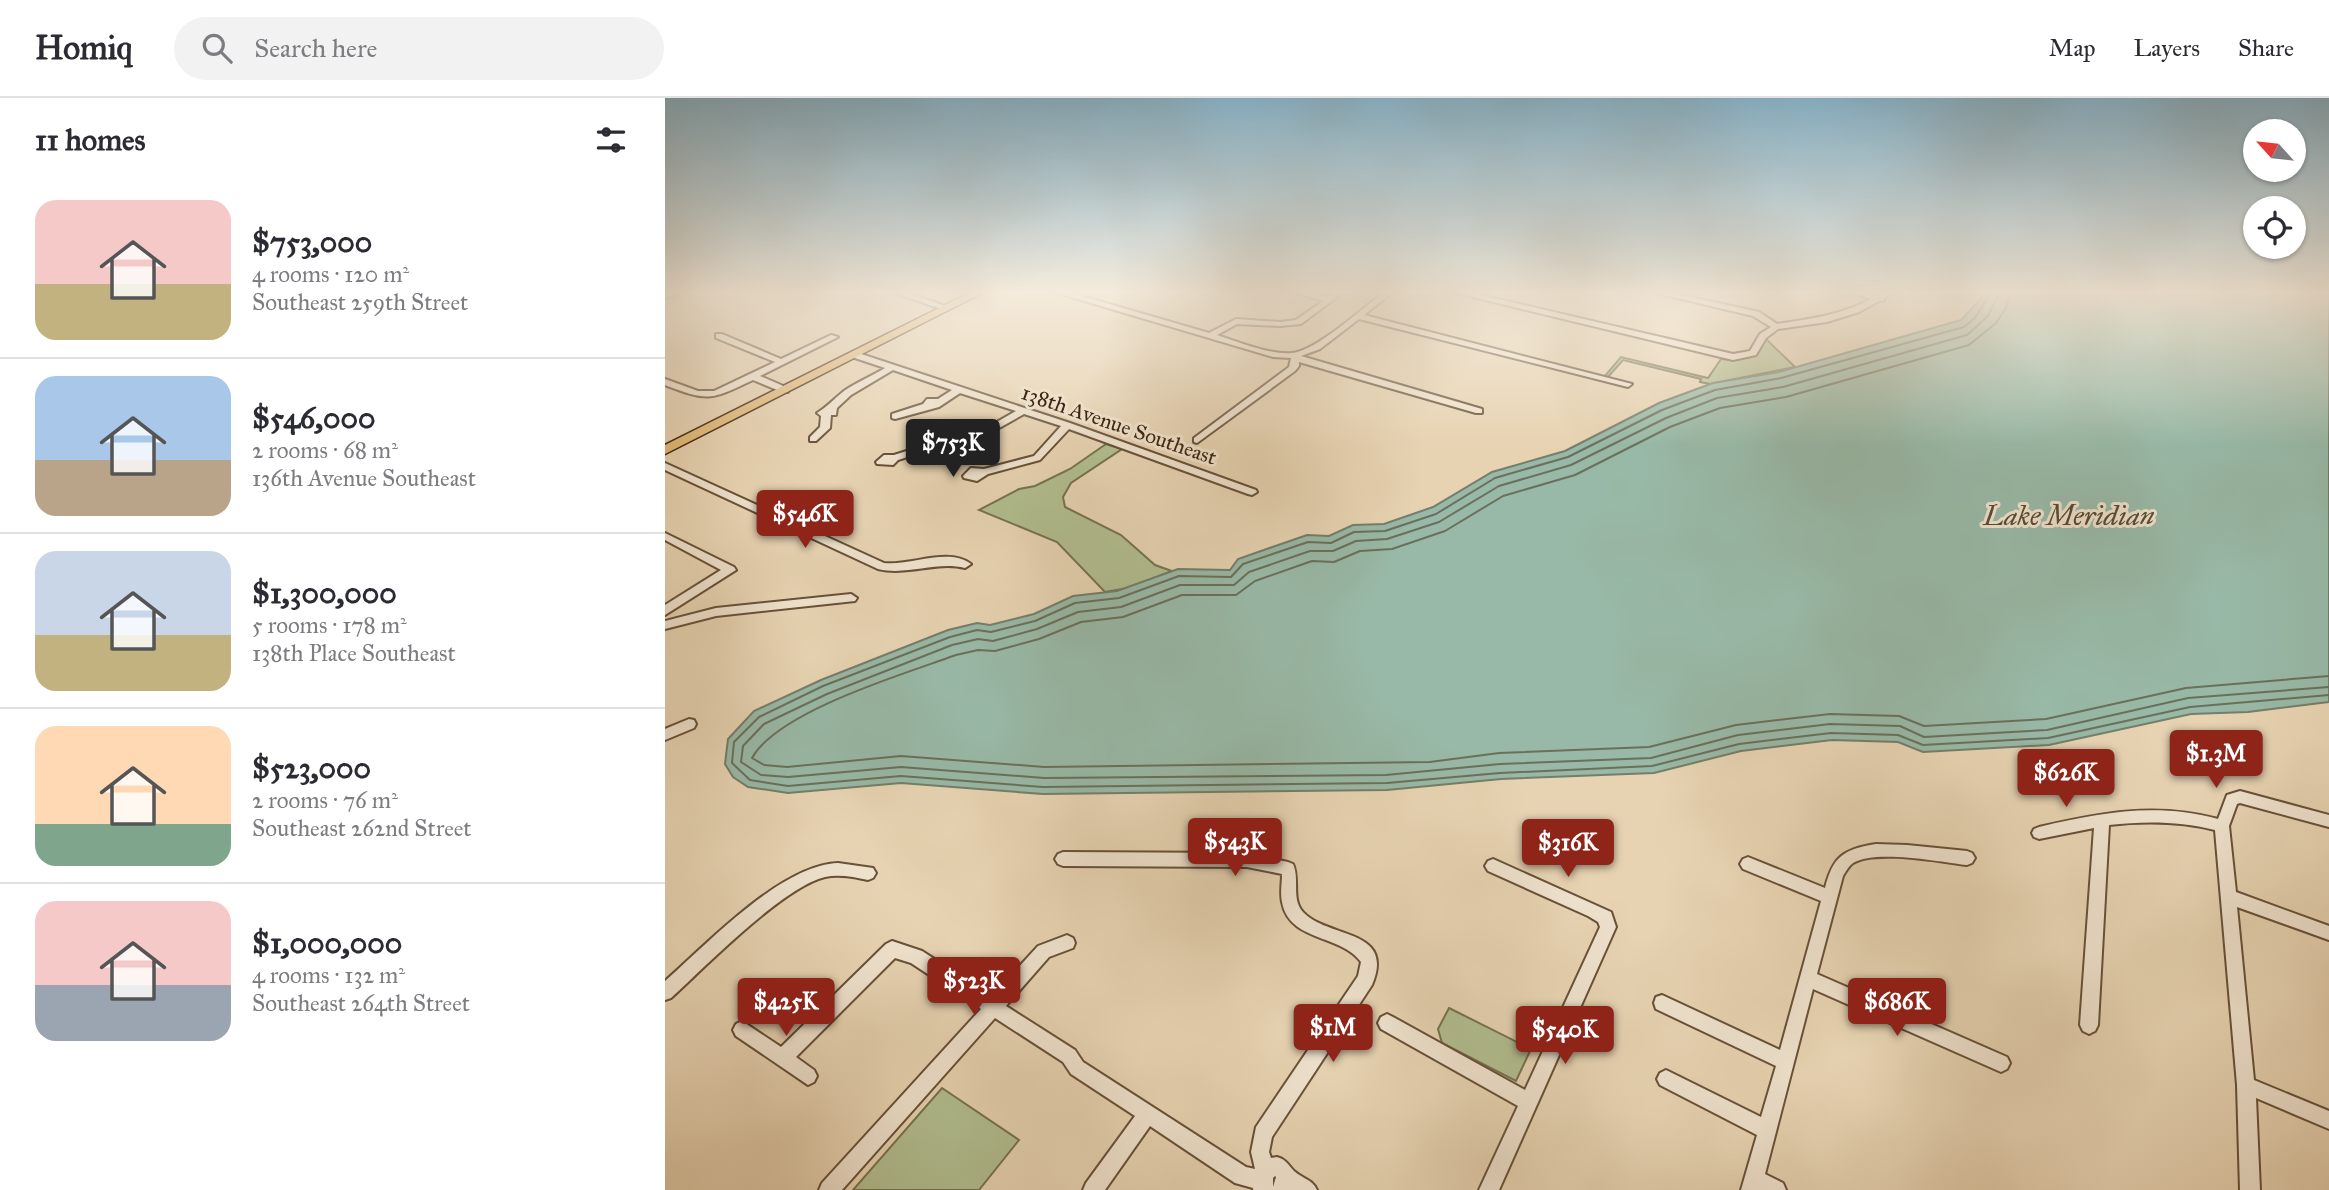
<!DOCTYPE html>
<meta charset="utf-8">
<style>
:root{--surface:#fff;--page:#f2f2f3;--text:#2b2b33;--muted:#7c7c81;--line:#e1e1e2;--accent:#8f2418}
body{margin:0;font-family:"IM FELL Great Primer",serif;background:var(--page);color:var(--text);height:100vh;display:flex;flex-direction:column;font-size:26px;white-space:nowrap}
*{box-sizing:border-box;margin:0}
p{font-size:23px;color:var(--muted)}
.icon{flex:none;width:38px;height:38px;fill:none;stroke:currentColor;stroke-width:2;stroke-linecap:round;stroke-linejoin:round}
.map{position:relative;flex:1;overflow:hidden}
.drawer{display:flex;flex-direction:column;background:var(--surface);width:665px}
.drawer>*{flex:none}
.needle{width:46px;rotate:297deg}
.controls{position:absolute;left:1578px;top:21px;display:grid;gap:14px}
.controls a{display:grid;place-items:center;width:63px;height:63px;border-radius:50%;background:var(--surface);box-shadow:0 2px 5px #0004;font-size:35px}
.price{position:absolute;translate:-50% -60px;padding:0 16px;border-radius:7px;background:var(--accent);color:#fff;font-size:23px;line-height:46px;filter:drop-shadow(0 2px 4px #0008)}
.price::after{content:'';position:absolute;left:50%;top:42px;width:21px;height:16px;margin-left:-10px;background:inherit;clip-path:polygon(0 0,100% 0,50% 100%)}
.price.selected{background:#222;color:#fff}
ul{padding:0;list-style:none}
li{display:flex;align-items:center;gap:21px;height:175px;padding:0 35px}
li+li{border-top:2px solid var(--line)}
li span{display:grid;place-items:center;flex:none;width:196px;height:140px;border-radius:21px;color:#555}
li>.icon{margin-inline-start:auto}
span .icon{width:84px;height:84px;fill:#fffc;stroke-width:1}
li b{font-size:30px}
h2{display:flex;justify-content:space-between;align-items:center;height:84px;padding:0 35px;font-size:30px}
header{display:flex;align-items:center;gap:42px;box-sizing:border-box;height:98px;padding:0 35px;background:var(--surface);border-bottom:2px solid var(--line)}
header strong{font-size:33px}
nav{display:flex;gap:38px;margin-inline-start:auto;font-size:24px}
.search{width:490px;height:63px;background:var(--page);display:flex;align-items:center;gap:18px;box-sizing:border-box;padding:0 24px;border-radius:38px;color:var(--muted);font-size:26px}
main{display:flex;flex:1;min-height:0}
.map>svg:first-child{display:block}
.green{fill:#b1be90;stroke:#777250;stroke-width:2}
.water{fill:#98b9a7;stroke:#747e6a;stroke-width:2}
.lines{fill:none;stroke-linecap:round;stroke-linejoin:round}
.shore{stroke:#6a705b;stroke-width:2}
.minor-casing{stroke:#685138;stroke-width:4}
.major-casing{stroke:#3d260f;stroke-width:3}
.minor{fill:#efe2cd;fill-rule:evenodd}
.major{fill:#e4ba79;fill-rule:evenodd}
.labels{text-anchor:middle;stroke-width:6;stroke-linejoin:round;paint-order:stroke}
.far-street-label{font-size:21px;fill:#3d260f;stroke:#efe2cd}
.water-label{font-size:28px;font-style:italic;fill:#544b35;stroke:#efe2cd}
</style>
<header>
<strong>Homiq</strong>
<div class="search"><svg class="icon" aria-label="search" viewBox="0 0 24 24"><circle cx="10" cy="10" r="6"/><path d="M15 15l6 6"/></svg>Search here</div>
<nav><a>Map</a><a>Layers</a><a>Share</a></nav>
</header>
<main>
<section class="drawer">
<h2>11 homes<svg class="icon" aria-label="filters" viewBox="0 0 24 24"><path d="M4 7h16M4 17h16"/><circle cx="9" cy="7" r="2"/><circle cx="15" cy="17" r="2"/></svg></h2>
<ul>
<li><span style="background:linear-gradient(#f6c9c9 60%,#c2b280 0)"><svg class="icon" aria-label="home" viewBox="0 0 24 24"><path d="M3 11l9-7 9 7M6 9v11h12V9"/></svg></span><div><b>$753,000</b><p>4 rooms · 120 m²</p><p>Southeast 259th Street</p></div></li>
<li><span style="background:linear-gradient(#a9c7e8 60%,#b9a48a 0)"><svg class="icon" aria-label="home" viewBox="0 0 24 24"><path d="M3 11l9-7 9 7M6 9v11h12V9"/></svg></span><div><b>$546,000</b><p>2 rooms · 68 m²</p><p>136th Avenue Southeast</p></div></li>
<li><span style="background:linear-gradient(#c9d6e8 60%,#c2b280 0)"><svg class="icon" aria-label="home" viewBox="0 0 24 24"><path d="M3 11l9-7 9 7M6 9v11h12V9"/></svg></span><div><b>$1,300,000</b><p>5 rooms · 178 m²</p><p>138th Place Southeast</p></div></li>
<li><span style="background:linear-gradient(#ffd9b3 70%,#7fa58c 0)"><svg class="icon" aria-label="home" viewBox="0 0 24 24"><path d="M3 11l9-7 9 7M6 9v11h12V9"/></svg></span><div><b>$523,000</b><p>2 rooms · 76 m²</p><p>Southeast 262nd Street</p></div></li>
<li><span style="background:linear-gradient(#f6c9c9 60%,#9aa5b1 0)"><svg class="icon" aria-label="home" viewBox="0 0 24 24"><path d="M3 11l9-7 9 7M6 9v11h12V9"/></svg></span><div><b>$1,000,000</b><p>4 rooms · 132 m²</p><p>Southeast 264th Street</p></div></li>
</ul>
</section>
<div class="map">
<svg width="1664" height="1092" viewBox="0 0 1664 1092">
<rect width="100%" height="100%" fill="#e7d3b2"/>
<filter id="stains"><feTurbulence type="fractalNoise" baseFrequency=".00286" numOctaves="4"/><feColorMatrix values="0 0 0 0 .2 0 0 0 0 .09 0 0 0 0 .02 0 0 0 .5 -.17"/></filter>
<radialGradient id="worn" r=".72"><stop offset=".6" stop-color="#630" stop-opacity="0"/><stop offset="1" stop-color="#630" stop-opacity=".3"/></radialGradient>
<g class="green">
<path d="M1101,241l29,28 -85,17 -10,-2 1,-3 -78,-19 -16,18 -3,-1 17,-20 87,21 13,-19c22,3 34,-2 45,-20z"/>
<path d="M441,346l16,5 -51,34 -8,14 2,10 56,28 34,30 17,6 -44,17 -23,4 -48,-50 -78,-32 40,-21 16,-3 35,-17z"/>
<path d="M784,910l82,41 -15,32 -74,-38 -4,-14z"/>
<path d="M277,990l77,52 -40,50h-126z"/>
</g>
<path class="water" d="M1322,194h342v410l-81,10 -57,2 -142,31 -126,7 -25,-10 -66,-2 -91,11 -87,22 -153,6 -114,11 -344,4 -142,-11 -113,10 -40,-6 -15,-10 -8,-13 3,-25 26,-28 67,-31 127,-50 29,-7 13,2 44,-11 39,-18 44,-5 61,-22 52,1 8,-11 69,-24 22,1 24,-11 31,-1 49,-17 59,-35 73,-21 94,-48 54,-20 66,-11 182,-52z"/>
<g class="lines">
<g class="shore">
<path d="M1326,194l-16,26 -11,9 -183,51 -66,12 -53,20 -94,47 -73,21 -59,36 -51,17 -31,1 -23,11 -23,-1 -65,22 -12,13 -52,-1 -60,22 -44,5 -40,18 -44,11 -14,-2 -27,7 -127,49 -64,31 -25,25 -2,21 18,17 38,6 113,-10 142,11 344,-4 113,-10 152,-7 87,-22 92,-11 67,2 25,10 125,-7 142,-31 139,-12"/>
<path d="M1335,194l-12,24 -21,19 -184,52 -66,11 -51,20 -95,47 -72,21 -60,36 -52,17 -31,2 -23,10h-23l-61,21 -15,13h-54l-59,22 -43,5 -41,17 -44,12 -15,-2 -26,6 -125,49 -63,30 -21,22 -2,16 20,13 27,2 113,-10 143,11 342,-3 114,-11 151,-6 87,-23 92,-11 70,2 24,11 123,-7 141,-32 141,-11"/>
<path d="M1345,194l-4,16 -10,15 -27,22 -183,52 -66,11 -50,19 -95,48 -72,21 -58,35 -53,18 -32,2 -26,11 -22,-1 -57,20 -19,14h-54l-59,22 -42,5 -42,17 -44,12 -17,-1 -22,5c-52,19 -178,56 -204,103l12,7 23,2 114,-11 143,11 386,-5 69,-9 150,-6 87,-22 94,-11 69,2 25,10 122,-7 140,-31 143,-12"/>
</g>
<g class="minor-casing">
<g id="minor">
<path d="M13,194l-1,2 -12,4v-5z"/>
<path d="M227,194h13l46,16 -7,2z"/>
<path d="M389,194h14l141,41 27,-14 44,3 16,-2 27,-19 -28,-9h15l18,5 6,-5h10l-43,32 -21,2 -43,-2 -20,11c21,7 53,20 75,18 24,-2 71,-45 92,-61h9l-29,23 268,69 -4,3 -269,-68 -39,30 -19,7 181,53v4h-6l-177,-51v4l-4,5 -98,72 -3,-1v-4l95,-71 2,-9 -18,-1z"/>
<path d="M787,194h16l265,62 17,-3 10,-17 11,-7 -18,-11 -101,-24h16l91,20 18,12c34,-5 64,-9 94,-25l-20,-7h14l12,4 6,-4h11l-10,6v3h-5l-20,11 -32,10 -49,7 -12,9 -10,17 -23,5z"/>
<path d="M51,236h6l59,25 50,-24 7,2 -78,39 28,12v4h-6l-29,-12c-42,20 -44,22 -88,5v-6l33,12h16l61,-29 -59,-24z"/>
<path d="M190,254l215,71 186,67 1,2 -5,3 -4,-1 -179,-65 -29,31 -52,14 -11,7 -13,-3 -1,-2 8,-8 13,1 50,-13 27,-30 -37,-12 -23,13 -103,33 -5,5 -16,-1 -1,-2 8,-7h10l101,-32 21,-12 -56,-18 -21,14 -44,12 -3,-1v-4l31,-10 4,-5h11l14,-9 -59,-20 -42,25 -14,13 -1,7h-5l-1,13 -14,13h-6v-4l10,-10 1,-11 -4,-3c10,-6 18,-15 27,-22 13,-9 28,-15 41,-23l-33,-11v-4z"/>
<path d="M0,365l219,100c27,3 64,-16 87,1l-6,4c-29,-7 -58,8 -87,1l-213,-99z"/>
<path d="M0,435l69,34 2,3 -71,45v-10l56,-35 -56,-30z"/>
<path d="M186,496l6,4 -2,3 -139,15 -51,13v-8l51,-13z"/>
<path d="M24,621l5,1 2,4 -2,4 -29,12v-11z"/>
<path d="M1575,693l89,24v12l-89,-24 -3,1 -8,22 7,66 93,34v14l-92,-33 17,173 75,31v18l-73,-31 4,92h-20l-3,-105 -22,-255c-36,-9 -70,-9 -106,-5l-11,200 -3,6 -6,3 -6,-3 -3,-6 14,-197 -55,11 -5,-2 -2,-4 2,-4 5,-2c60,-14 117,-25 179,-8l9,-24z"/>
<path d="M1211,746l31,1 60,6 5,2 3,5 -3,5 -5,2c-26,-3 -92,-16 -114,-2 -4,3 -7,8 -10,13l-26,98 190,83 3,6 -3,6 -6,3 -188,-83 -48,185 18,9 3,7h-45l16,-55 -97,-50 -3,-6 3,-6 6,-3 95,47 15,-51 -120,-57 -2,-6 2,-6 6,-2 118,55 41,-149 -78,-32 -3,-5 3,-5 5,-2 77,31c8,-32 19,-39 51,-44z"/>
<path d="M398,754l184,1 41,9 5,2c7,15 -2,35 10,48 25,27 93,16 69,73l-100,152 -3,15 2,6 6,-1c10,3 11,8 17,14 9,8 18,8 23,19h-64v-2l-18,-5 -85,-57 -45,64h-22l3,-7 49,-67 -64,-42 -8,-12 -68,-44 -153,172h-23l3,-7 159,-174 -70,-46 -16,-5 -99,99 18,13 3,6 -3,6 -6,3 -72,-49 -3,-6 3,-6 6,-3 39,26 105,-103 6,-3 30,10 70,45 46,-50 29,-11 6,3 2,5 -2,5 -24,9 -43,49 69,44 8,12 163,105 9,2 -4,-17 5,-25 102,-151 3,-14c-20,-28 -72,-20 -79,-60 -2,-9 0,-19 0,-28l-35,-7 -184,-1 -5,-2 -3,-5 3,-5zM610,1078l1,1 -3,10v-9z"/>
<path d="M828,761l118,53 5,15 -117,263h-20l39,-84 -137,-77 -3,-6 3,-6 6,-3 6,3 132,73 75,-163 -2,-5 -10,-6 -100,-45 -3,-5 3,-5z"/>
<path d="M173,765l35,5 3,5 -3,5 -5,2c-14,-3 -29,-6 -43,-3 -42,10 -120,90 -154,121l-6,2v-19c42,-37 116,-116 173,-118z"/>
</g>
</g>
<g class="major-casing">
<path id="major" d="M306,194h13l-319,162v-9z"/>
</g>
<use href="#minor" class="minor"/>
<use href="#major" class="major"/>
</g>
<linearGradient id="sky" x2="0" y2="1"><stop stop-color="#88b6ce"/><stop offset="0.56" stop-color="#f4ebdc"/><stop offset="1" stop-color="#f4ebdc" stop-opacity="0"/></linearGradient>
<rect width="1664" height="347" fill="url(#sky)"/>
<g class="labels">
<g class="far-street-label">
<text transform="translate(454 327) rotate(19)" y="7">138th Avenue Southeast</text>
</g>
<g class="water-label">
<text x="1404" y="427">Lake Meridian</text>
</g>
</g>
<rect width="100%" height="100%" filter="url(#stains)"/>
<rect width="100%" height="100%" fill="url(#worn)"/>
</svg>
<div class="controls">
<a><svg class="needle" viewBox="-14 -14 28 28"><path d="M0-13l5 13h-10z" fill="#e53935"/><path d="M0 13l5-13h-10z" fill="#7c7c81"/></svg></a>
<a><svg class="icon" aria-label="locate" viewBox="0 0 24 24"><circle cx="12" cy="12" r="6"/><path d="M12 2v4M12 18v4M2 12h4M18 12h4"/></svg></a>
</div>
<b class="price selected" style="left:288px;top:381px">$753K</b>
<b class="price" style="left:140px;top:452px">$546K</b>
<b class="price" style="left:1551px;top:692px">$1.3M</b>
<b class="price" style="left:1401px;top:711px">$626K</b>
<b class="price" style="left:570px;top:780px">$543K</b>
<b class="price" style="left:903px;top:781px">$316K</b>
<b class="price" style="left:309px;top:919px">$523K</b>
<b class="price" style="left:121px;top:940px">$425K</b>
<b class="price" style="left:1232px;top:940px">$686K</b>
<b class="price" style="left:668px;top:966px">$1M</b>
<b class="price" style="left:900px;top:968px">$540K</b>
</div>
</main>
